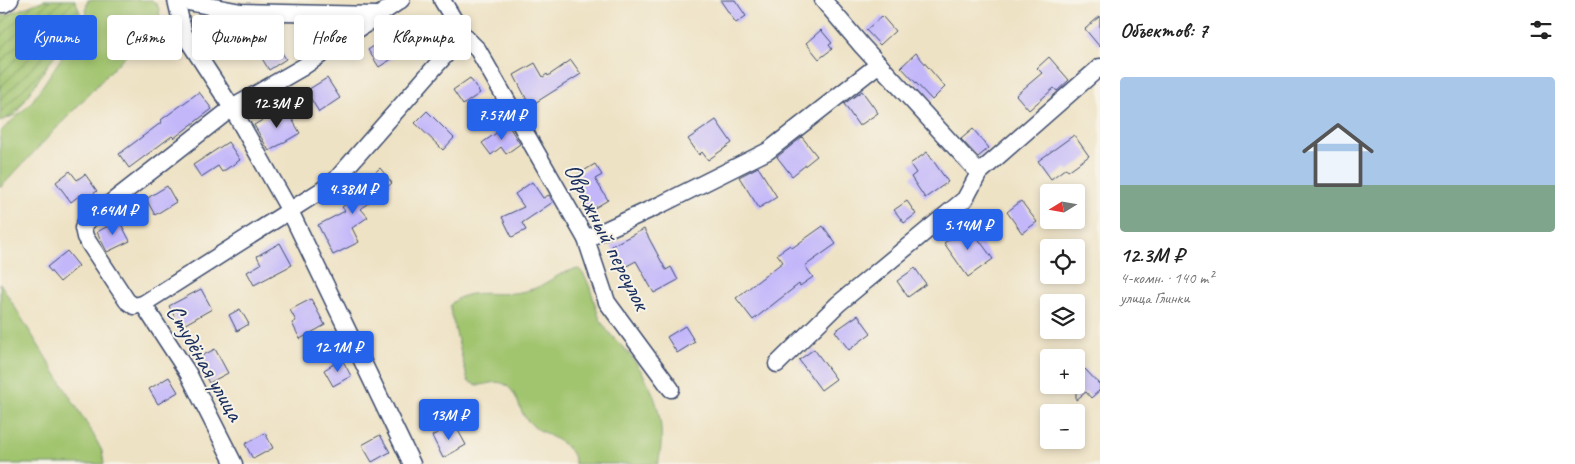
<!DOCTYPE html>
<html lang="ru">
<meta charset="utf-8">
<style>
:root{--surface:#fff;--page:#f6f6f6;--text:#222;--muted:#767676;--accent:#2563eb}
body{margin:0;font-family:Caveat,sans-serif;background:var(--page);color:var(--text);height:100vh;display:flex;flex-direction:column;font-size:19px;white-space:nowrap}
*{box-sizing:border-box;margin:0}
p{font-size:16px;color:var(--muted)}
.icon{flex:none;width:28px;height:28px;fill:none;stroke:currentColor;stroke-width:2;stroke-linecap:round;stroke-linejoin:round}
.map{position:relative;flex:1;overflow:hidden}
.side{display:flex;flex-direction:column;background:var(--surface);width:475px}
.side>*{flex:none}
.top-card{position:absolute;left:15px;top:15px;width:475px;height:45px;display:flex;gap:10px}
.needle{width:32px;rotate:259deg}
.buttons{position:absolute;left:1040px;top:184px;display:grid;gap:10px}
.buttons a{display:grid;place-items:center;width:45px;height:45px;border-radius:5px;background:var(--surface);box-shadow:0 2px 8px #0003;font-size:25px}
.price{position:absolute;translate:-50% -42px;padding:0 11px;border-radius:5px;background:var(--accent);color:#fff;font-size:16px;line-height:32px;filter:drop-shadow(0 1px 2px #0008)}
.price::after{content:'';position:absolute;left:50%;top:30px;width:15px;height:11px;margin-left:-8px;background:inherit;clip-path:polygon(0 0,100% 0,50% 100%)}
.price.current{background:#222;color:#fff}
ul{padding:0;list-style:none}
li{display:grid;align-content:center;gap:10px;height:265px;padding:0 20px}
li span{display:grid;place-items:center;height:155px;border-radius:5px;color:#555}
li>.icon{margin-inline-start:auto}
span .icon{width:90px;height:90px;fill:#fffc;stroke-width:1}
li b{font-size:21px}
h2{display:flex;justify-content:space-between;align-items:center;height:60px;padding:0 20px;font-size:21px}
.tag{padding:0 18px;border-radius:5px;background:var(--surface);box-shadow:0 2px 8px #0003;font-size:18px;line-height:45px}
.tag.current{background:var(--accent);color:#fff}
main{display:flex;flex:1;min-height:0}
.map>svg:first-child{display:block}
.grass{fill:#a1c46e;stroke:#5e7a66}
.garden{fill:url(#garden-furrows);stroke:#5e7a66}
.building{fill:#c3b7fa}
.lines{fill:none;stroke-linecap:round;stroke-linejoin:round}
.street-casing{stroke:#3b4a6d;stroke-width:19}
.street{stroke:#fff;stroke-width:16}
.labels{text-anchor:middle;stroke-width:4;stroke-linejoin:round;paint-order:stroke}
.street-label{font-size:25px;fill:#1b2f5e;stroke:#f7f3e8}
</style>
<main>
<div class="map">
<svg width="1100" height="464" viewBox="0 0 1100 464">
<defs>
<pattern id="garden-furrows" width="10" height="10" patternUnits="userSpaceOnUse" patternTransform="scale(1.25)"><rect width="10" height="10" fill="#a1c46e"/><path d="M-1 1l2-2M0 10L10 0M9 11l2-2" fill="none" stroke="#82a05e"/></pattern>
</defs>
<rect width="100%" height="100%" fill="#f7f3e8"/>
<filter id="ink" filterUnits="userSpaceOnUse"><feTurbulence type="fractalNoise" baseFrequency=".02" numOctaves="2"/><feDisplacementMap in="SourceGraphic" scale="10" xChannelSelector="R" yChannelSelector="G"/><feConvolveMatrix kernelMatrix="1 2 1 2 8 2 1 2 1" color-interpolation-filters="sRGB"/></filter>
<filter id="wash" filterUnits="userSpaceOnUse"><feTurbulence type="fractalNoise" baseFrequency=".0096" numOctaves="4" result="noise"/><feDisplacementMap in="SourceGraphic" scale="20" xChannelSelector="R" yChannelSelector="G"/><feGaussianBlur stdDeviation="1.12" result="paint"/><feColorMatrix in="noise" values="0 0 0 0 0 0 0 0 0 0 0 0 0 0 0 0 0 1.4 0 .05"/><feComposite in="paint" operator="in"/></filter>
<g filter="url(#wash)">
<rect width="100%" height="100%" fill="#eee2c4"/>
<g class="grass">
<path d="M88,0h64c8,6 8,12 7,20l-159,168v-56l31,-29 49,-73 7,-14 -1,-9z"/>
<path d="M579,269c13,12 14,36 22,52 7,13 18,21 27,32 27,32 40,71 30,111h-83c-2,-25 -33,-27 -47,-43 -10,-10 -9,-27 -22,-36 -9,-6 -18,0 -27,0 -4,0 -7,-2 -11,-4l-17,-68 -1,-8c16,-18 42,-9 63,-12 9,-1 19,-3 27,-7 13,-7 24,-16 39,-17z"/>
<path d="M0,283l93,151 9,17 2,13h-104z"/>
</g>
<path class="garden" d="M45,0h30l6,15 -66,100 -15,6v-104z"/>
<g id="blocks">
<g class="building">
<path d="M720,0h15l11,16 -10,7z"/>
<path d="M882,16l13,15 -15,14 -14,-15z"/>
<path d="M1100,16v31l-15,-18z"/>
<path d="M821,30l11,13 -3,2 3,4 -13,10 -13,-16z"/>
<path d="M387,37l11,18 -19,12 -11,-17z"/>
<path d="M274,41l12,18 -17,11 -11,-18z"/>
<path d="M916,53l29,34 -13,13 -31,-33z"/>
<path d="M1049,57l20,23 -12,11 -3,-3 -25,22 -13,-15 26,-22 -5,-5z"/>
<path d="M571,60l10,14 -51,32 -16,-31 21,-12 8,14 4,-3 1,2z"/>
<path d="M327,78l13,20 -21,14 -13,-21z"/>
<path d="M470,78l10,15 -17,12 -10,-15z"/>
<path d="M862,91l16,22 -19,13 -15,-22z"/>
<path d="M199,92l13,17 -38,29 -2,-2 -43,32 -10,-14 43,-32 -1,-2z"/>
<path d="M285,107l15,26 -31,18 -15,-26z"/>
<path d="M427,111l27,27 -11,12 -28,-27z"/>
<path d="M716,120l16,23 -24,17 -6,-8 -3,3 -11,-16z"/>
<path d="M508,125l12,19 -14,10 -5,-7 -10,8 -9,-12z"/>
<path d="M973,129l16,19 -11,9 -17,-18z"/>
<path d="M1074,135l15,21 -21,15 -2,-3 -15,11 -13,-18z"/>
<path d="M802,137l15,19 -25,20 -15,-19z"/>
<path d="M228,142l12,18 -18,12 -4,-6 -17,11 -8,-12z"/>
<path d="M927,152l21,30 -23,16 -14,-21 5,-4 -6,-9z"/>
<path d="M595,164l7,11 -7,4 13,21 -20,12 -9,-17 2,-2 -9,-15z"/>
<path d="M758,167l19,30 -18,11 -20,-31z"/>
<path d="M380,168l12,15 -31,26 7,8 -16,11 7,14 -26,13 -15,-30 27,-14 -3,-4 25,-18 -4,-6z"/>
<path d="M70,171l7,9 8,-6 12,17 -12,9 -5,-5 -9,7 -15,-20z"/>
<path d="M532,182l11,16 6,-3 4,7 -31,21 4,7 -14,7 -10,-20 22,-10 -9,-13z"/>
<path d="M167,186l9,16 -21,13 -9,-16z"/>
<path d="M907,201l9,13 -12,9 -10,-13z"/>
<path d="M1021,201l16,21 -15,11 -15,-21z"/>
<path d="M119,220l11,21 -23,11 -10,-20z"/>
<path d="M823,226l13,18 -31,22 8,11 -13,9 -1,-2 -46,36 -17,-22 47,-36 -6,-8 13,-9 2,3z"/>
<path d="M969,226l24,33 -25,18 -24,-34z"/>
<path d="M644,229l22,41 5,-3 7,13 -24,13 -18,-32 -13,7 -12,-22z"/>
<path d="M280,243l12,22 -38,20 -7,-13 14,-8 -4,-8z"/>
<path d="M67,251l12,15 -19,16 -13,-15z"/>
<path d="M915,268l11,16 -18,13 -11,-16z"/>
<path d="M201,289l11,20 -32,18 -11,-21z"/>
<path d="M311,299l14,26 -25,14 -8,-16 4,-2 -6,-11z"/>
<path d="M240,309l9,15 -12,7 -8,-16z"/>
<path d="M858,315l13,18 -22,17 -14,-19z"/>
<path d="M685,326l10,16 -18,11 -10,-16z"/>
<path d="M215,349l13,24 -19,10 -13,-24z"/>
<path d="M814,349l22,30 -15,11 -22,-30z"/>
<path d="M342,359l9,17 -18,10 -9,-16z"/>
<path d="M1085,369l15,16v5l-9,8 -5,-6 -10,8v-24z"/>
<path d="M169,377l9,15 -20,12 -9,-15z"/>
<path d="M454,423l12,22 -23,13 -11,-22z"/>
<path d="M265,433l8,15 -20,11 -8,-15z"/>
<path d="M380,435l10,17 -18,10 -10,-17z"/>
</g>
</g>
</g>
<g filter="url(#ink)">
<use href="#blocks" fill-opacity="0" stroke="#3b4a6d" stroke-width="1"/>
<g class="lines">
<g class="street-casing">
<g id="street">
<path d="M176,0l8,34 48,74 58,103 122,253"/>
<path d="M177,0l64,12 136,3"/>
<path d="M401,0l-98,67 -71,41 -146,114 -3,6 2,9 42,64 7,5 9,-2 190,-121 130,-148"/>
<path d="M442,0l21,35 15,15 108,189 21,63 64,87"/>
<path d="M823,0l39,46 117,127"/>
<path d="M0,4h4l6,-4"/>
<path d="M586,239l76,-35 106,-53 111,-87"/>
<path d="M143,304l45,69 46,91"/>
<path d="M777,364l61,-60 127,-105 14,-26 121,-106"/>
</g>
</g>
<use href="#street" class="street"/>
</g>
</g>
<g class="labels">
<g class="street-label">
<text transform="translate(608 236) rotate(63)" y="9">Овражный переулок</text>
<text transform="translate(206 362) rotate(60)" y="9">Студёная улица</text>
</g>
</g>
</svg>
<div class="buttons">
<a><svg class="needle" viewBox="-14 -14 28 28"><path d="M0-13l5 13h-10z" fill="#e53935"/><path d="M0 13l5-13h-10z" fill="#767676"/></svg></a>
<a><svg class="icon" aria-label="locate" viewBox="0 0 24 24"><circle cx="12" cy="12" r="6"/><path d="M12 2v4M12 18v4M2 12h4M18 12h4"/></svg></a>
<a><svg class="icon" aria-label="layers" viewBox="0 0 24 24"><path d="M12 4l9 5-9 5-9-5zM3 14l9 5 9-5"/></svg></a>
<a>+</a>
<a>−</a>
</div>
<b class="price current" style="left:277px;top:129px">12.3M ₽</b>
<b class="price" style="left:502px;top:141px">7.57M ₽</b>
<b class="price" style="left:353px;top:215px">4.38M ₽</b>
<b class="price" style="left:113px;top:236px">9.64M ₽</b>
<b class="price" style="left:968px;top:251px">5.14M ₽</b>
<b class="price" style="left:338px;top:373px">12.1M ₽</b>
<b class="price" style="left:449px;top:441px">13M ₽</b>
<div class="top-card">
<a class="tag current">Купить</a>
<a class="tag">Снять</a>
<a class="tag">Фильтры</a>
<a class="tag">Новое</a>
<a class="tag">Квартира</a>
</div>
</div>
<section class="side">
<h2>Объектов: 7<svg class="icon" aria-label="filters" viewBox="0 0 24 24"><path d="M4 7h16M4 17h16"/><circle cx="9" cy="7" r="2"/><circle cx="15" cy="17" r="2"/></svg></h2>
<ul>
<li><span style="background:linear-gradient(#a9c7e8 70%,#7fa58c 0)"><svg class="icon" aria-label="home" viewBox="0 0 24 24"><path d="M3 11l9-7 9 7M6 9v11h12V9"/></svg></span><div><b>12.3M ₽</b><p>4-комн. · 140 m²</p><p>улица Глинки</p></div></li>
</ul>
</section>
</main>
